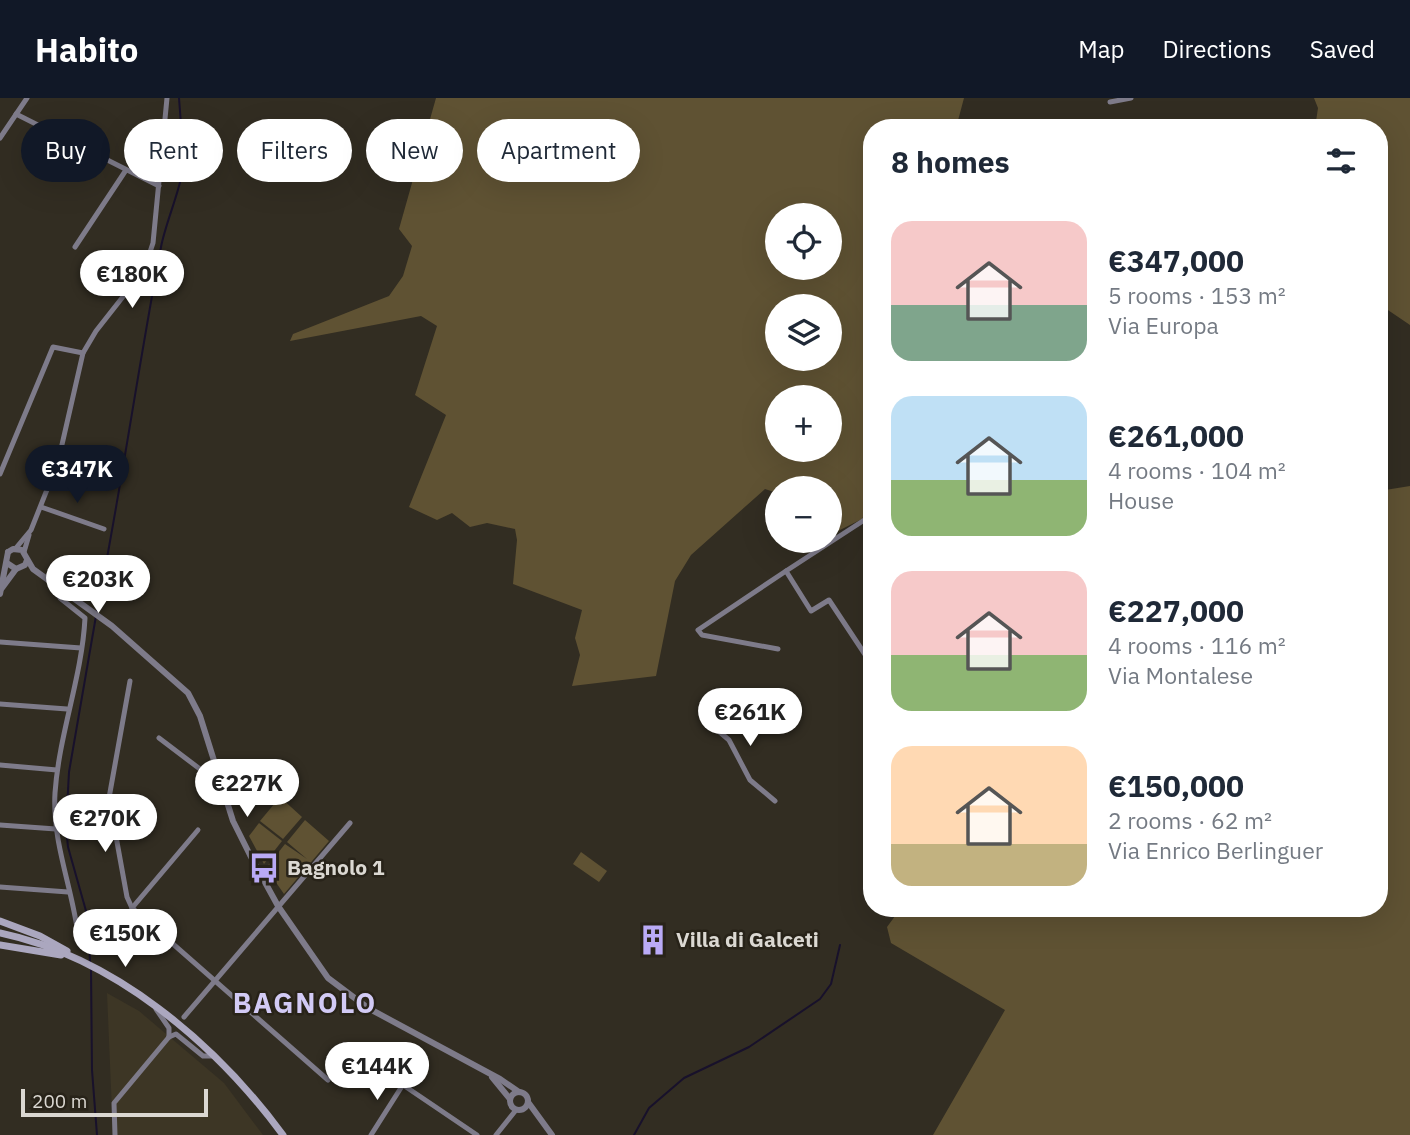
<!DOCTYPE html>
<meta charset="utf-8">
<style>
:root{--surface:#fff;--page:#f6f6f7;--text:#1f2937;--muted:#747a83;--accent:#111827}
body{margin:0;font-family:"IBM Plex Sans",sans-serif;background:var(--page);color:var(--text);height:100vh;display:flex;flex-direction:column;font-size:26px;white-space:nowrap}
*{box-sizing:border-box;margin:0}
p{font-size:23px;color:var(--muted)}
.icon{flex:none;width:38px;height:38px;fill:none;stroke:currentColor;stroke-width:2;stroke-linecap:round;stroke-linejoin:round}
.map{position:relative;flex:1;overflow:hidden}
.sheet{position:absolute;left:863px;top:21px;width:525px;height:798px;display:flex;flex-direction:column;background:var(--surface);border-radius:28px;box-shadow:0 7px 28px #0002}
.sheet>*{flex:none}
.guide{position:absolute;left:21px;top:21px;width:665px;height:63px;display:flex;gap:14px}
.buttons{position:absolute;left:765px;top:105px;display:grid;gap:14px}
.buttons a{display:grid;place-items:center;width:77px;height:77px;border-radius:50%;background:var(--surface);box-shadow:0 7px 28px #0002;font-size:35px}
.scale{position:absolute;left:21px;bottom:18px;width:187px;box-sizing:border-box;padding-left:7px;border:4px solid #dbd8d2;border-top:0;font-size:19px;line-height:24px;white-space:nowrap;color:#dbd8d2;-webkit-text-stroke:5px #282319;paint-order:stroke}
.price{position:absolute;translate:-50% -60px;padding:0 16px;border-radius:24px;background:#fff;color:#222;font-size:23px;line-height:46px;filter:drop-shadow(0 2px 4px #0008)}
.price::after{content:'';position:absolute;left:50%;top:42px;width:21px;height:16px;margin-left:-10px;background:inherit;clip-path:polygon(0 0,100% 0,50% 100%)}
.price.selected{background:var(--accent);color:#fff}
ul{padding:0;list-style:none}
li{display:flex;align-items:center;gap:21px;height:175px;padding:0 28px}
li span{display:grid;place-items:center;flex:none;width:196px;height:140px;border-radius:21px;color:#555}
li>.icon{margin-inline-start:auto}
span .icon{width:84px;height:84px;fill:#fffc;stroke-width:1}
li b{font-size:30px}
h2{display:flex;justify-content:space-between;align-items:center;height:84px;padding:0 28px;font-size:30px}
.pill{padding:0 24px;border-radius:32px;background:var(--surface);box-shadow:0 7px 28px #0002;font-size:24px;line-height:63px}
.pill.selected{background:var(--accent);color:#fff}
header{display:flex;align-items:center;gap:42px;box-sizing:border-box;height:98px;padding:0 35px;background:var(--accent);color:#fff}
header strong{font-size:33px}
nav{display:flex;gap:38px;margin-inline-start:auto;font-size:24px}
.map>svg:first-child{display:block}
.built{fill:#3d3625}
.green{fill:#5f5233;fill-rule:evenodd}
.lines{fill:none;stroke-linecap:round;stroke-linejoin:round}
.stream{stroke:#18112b;stroke-width:2}
.minor{stroke:#7e7b8a;stroke-width:5}
.tertiary{stroke:#7e7b8a;stroke-width:6}
.secondary{stroke:#aba7bf;stroke-width:7}
.labels{text-anchor:middle;stroke-width:5;stroke-linejoin:round;paint-order:stroke}
.poi-label{font-size:21px;font-weight:bold;fill:#dbd8d2;stroke:#282319;text-anchor:start}
.district-label{font-size:28px;font-weight:bold;letter-spacing:2px;fill:#d2caf5;stroke:#282319}
</style>
<header>
<strong>Habito</strong>
<nav><a>Map</a><a>Directions</a><a>Saved</a></nav>
</header>
<div class="map">
<svg width="1410" height="1037" viewBox="0 0 1410 1037">
<rect width="100%" height="100%" fill="#322d22"/>
<path class="built" d="M107,895l32,18 85,72 39,52h-150z"/>
<g class="green">
<path d="M436,0h528l-8,30h-84l-1,376 -9,15 -32,16v-47h-53v5l-12,-4 -74,66 -16,26 -19,95 -84,10 8,-31 -5,-17 7,-28 -69,-26 4,-44 -2,-11 -28,-6 -17,4 -18,-14 -15,7 -28,-13 37,-92 -31,-20 22,-69 -16,-10 -131,25 3,-7 96,-38 14,-20 9,-30 -13,-17zM777,117h53v53h-53zM777,208h53v53h-53zM777,299h53v53h-53z"/>
<path d="M1314,0h96v227l-31,-21v-176h-64l3,-20z"/>
<path d="M1410,388v649h-477l72,-125 -114,-67 -4,-16 14,-19h478v-417z"/>
<path d="M280,699l22,20 -19,22 -23,-18z"/>
<path d="M305,722l24,21 -45,53 -18,-26 19,-24 22,15 -20,-17z"/>
<path d="M259,725l23,18 -18,23 -15,-28z"/>
<path d="M581,754l26,19 -8,11 -26,-18z"/>
</g>
<g class="lines">
<g class="stream">
<path d="M179,0l3,40"/>
<path d="M97,513c24,-121 41,-243 64,-364 5,-28 26,-70 23,-98"/>
<path d="M90,864l-2,-44 -20,-71 -2,-20 3,-55 27,-156"/>
<path d="M91,870l1,102 5,65"/>
<path d="M634,1037l15,-27 35,-30 65,-31 71,-48 11,-15 9,-39"/>
</g>
<g class="minor">
<path d="M1110,4l21,-4"/>
<path d="M16,16l143,72"/>
<path d="M0,40l27,-40"/>
<path d="M75,149l51,-77"/>
<path d="M0,376l53,-127 30,6"/>
<path d="M41,409l63,22"/>
<path d="M16,450l15,-18 27,-68 25,-109 13,-22 48,-61 9,-27 14,-145"/>
<path d="M24,454l5,-17"/>
<path d="M786,473l86,-56"/>
<path d="M60,492v8l25,20c-3,59 -26,116 -30,175 -3,52 19,98 24,149"/>
<path d="M0,544l81,6"/>
<path d="M778,551l-76,-14 -4,-5 88,-59 25,40 18,-11 43,65"/>
<path d="M130,583l-21,117 18,99 5,11 196,172"/>
<path d="M0,606l67,5"/>
<path d="M702,619l27,23 21,40 25,21"/>
<path d="M159,640l62,47"/>
<path d="M0,667l57,5"/>
<path d="M0,727l56,4"/>
<path d="M0,789l68,5"/>
<path d="M132,810l66,-78"/>
<path d="M156,911l13,19v9"/>
<path d="M184,919l166,-194"/>
<path d="M169,939l7,-3 27,22h9"/>
<path d="M344,947l133,90"/>
<path d="M115,1037l-1,-32 55,-66"/>
<path d="M371,1037l33,-52"/>
<path d="M496,1037l20,-25"/>
</g>
<g class="tertiary">
<path d="M8,454l5,-3 9,1 11,19 79,57 76,67 12,23 33,105 17,34 28,51 50,72 40,30 132,71 19,13"/>
<path d="M7,465l9,6 9,-4 2,-5"/>
<path d="M2,490l14,-19"/>
<path d="M0,496l8,-42"/>
<path d="M492,979l18,22"/>
<circle cx="519" cy="1003" r="9"/>
<path d="M528,1004l24,33"/>
</g>
<g class="secondary">
<path d="M0,823l40,15 27,15"/>
<path d="M0,835c114,24 215,110 283,202"/>
<path d="M0,847l61,10"/>
</g>
</g>
<defs>
<g id="bus-bare" transform="scale(2.415)"><path d="M-5-6H5V4H4V6H2V4H-2V6H-4V4H-5ZM-3.5-4V0h7V-4ZM-3.5 1.2v1.5H-2V1.2ZM2 1.2v1.5H3.5V1.2Z" fill="#baaaf6" stroke="#282319" stroke-width="2.5" paint-order="stroke"/></g>
<g id="building-bare" transform="scale(2.415)"><path d="M-4-6H4V6H1V3H-1V6H-4ZM-2.5-4.3h1.7v1.8h-1.7ZM.8-4.3h1.7v1.8H.8ZM-2.5-1h1.7V.8h-1.7ZM.8-1h1.7V.8H.8Z" fill="#baaaf6" stroke="#282319" stroke-width="2.5" paint-order="stroke"/></g>
</defs>
<g fill-rule="evenodd">
<use href="#bus-bare" x="264" y="770"/>
<use href="#building-bare" x="653" y="842"/>
</g>
<g class="labels">
<g class="poi-label">
<text x="287" y="777">Bagnolo 1</text>
<text x="676" y="849">Villa di Galceti</text>
</g>
<g class="district-label">
<text x="305" y="915">BAGNOLO</text>
</g>
</g>
</svg>
<div class="buttons">
<a><svg class="icon" aria-label="locate" viewBox="0 0 24 24"><circle cx="12" cy="12" r="6"/><path d="M12 2v4M12 18v4M2 12h4M18 12h4"/></svg></a>
<a><svg class="icon" aria-label="layers" viewBox="0 0 24 24"><path d="M12 4l9 5-9 5-9-5zM3 14l9 5 9-5"/></svg></a>
<a>+</a>
<a>−</a>
</div>
<div class="scale">200 m</div>
<b class="price" style="left:132px;top:212px">€180K</b>
<b class="price selected" style="left:77px;top:407px">€347K</b>
<b class="price" style="left:98px;top:517px">€203K</b>
<b class="price" style="left:750px;top:650px">€261K</b>
<b class="price" style="left:247px;top:721px">€227K</b>
<b class="price" style="left:105px;top:756px">€270K</b>
<b class="price" style="left:125px;top:871px">€150K</b>
<b class="price" style="left:377px;top:1004px">€144K</b>
<div class="guide">
<a class="pill selected">Buy</a>
<a class="pill">Rent</a>
<a class="pill">Filters</a>
<a class="pill">New</a>
<a class="pill">Apartment</a>
</div>
<section class="sheet">
<h2>8 homes<svg class="icon" aria-label="filters" viewBox="0 0 24 24"><path d="M4 7h16M4 17h16"/><circle cx="9" cy="7" r="2"/><circle cx="15" cy="17" r="2"/></svg></h2>
<ul>
<li><span style="background:linear-gradient(#f6c9c9 60%,#7fa58c 0)"><svg class="icon" aria-label="home" viewBox="0 0 24 24"><path d="M3 11l9-7 9 7M6 9v11h12V9"/></svg></span><div><b>€347,000</b><p>5 rooms · 153 m²</p><p>Via Europa</p></div></li>
<li><span style="background:linear-gradient(#bfe0f5 60%,#8fb573 0)"><svg class="icon" aria-label="home" viewBox="0 0 24 24"><path d="M3 11l9-7 9 7M6 9v11h12V9"/></svg></span><div><b>€261,000</b><p>4 rooms · 104 m²</p><p>House</p></div></li>
<li><span style="background:linear-gradient(#f6c9c9 60%,#8fb573 0)"><svg class="icon" aria-label="home" viewBox="0 0 24 24"><path d="M3 11l9-7 9 7M6 9v11h12V9"/></svg></span><div><b>€227,000</b><p>4 rooms · 116 m²</p><p>Via Montalese</p></div></li>
<li><span style="background:linear-gradient(#ffd9b3 70%,#c2b280 0)"><svg class="icon" aria-label="home" viewBox="0 0 24 24"><path d="M3 11l9-7 9 7M6 9v11h12V9"/></svg></span><div><b>€150,000</b><p>2 rooms · 62 m²</p><p>Via Enrico Berlinguer</p></div></li>
</ul>
</section>
</div>
